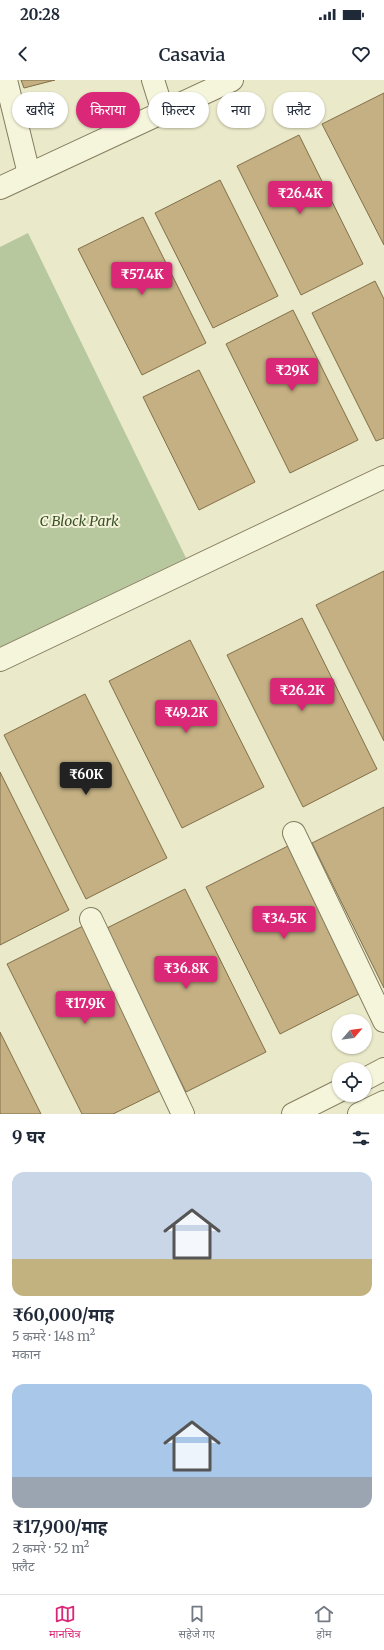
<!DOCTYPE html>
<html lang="hi">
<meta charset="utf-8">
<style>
:root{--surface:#fff;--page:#f2f2f3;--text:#1f2937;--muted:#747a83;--line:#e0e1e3;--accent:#db2777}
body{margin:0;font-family:Merriweather,"Noto Sans Devanagari",serif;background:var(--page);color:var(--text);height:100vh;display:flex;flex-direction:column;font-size:15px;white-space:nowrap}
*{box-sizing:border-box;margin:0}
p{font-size:13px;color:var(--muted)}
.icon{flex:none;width:22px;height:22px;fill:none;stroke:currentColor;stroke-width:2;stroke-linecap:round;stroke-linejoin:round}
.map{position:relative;height:1034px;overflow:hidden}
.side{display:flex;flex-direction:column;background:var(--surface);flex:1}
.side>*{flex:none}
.top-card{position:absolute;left:12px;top:12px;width:360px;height:36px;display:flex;gap:8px}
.needle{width:26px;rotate:62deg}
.controls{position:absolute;left:332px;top:934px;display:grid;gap:8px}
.controls a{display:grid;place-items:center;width:40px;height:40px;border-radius:50%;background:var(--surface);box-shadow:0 1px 3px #0004;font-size:20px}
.price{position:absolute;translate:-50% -34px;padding:0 9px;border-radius:4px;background:var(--accent);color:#fff;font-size:13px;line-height:26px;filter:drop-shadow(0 1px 2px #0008)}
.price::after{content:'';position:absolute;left:50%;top:24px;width:12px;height:9px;margin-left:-6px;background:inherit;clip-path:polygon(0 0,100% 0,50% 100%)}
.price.current{background:#222;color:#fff}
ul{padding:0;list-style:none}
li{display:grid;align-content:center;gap:8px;height:212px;padding:0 12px}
li span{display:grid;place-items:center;height:124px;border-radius:12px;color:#555}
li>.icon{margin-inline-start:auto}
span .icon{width:72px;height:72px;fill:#fffc;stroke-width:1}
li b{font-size:17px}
h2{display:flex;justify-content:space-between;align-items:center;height:48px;padding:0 12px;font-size:17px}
.tag{padding:0 14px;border-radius:18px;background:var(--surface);box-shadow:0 1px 3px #0004;font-size:14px;line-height:36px}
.tag.current{background:var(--accent);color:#fff}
.status{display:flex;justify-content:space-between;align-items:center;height:28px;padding:0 20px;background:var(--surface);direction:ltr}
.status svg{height:11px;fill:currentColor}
header{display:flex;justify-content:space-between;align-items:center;height:52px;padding:0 12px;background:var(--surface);font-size:18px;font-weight:600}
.dock{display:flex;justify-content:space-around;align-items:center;height:56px;border-top:1px solid var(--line);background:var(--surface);font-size:11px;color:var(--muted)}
.dock a{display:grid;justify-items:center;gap:2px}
.dock .current{color:var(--accent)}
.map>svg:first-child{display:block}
.green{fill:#b7c79e}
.building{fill:#c4b083;stroke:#816f48}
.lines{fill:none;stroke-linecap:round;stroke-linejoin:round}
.minor-casing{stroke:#847e60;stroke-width:24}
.minor{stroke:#f5f5dc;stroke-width:22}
.labels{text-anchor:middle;stroke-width:4;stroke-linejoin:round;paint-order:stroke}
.park-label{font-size:14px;font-style:italic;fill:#3c512a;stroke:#f2f2d8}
</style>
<div class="status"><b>20:28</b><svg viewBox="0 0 49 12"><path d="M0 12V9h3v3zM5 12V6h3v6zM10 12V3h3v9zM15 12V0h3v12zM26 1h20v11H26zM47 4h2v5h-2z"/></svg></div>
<header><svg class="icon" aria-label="back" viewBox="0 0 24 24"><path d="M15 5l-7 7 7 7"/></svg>Casavia<svg class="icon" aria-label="heart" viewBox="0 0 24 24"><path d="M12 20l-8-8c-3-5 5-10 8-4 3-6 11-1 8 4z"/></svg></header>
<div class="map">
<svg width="384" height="1034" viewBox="0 0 384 1034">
<rect width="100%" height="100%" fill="#eae9c9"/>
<path class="green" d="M28,153l158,325 -186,89v-400z"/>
<g class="building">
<path d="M21,0h34l-31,8z"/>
<path d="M384,13v152l-62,-121z"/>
<path d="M299,55l64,129 -62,31 -64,-129z"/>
<path d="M220,100l58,116 -65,32 -58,-115z"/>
<path d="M143,137l63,126 -64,32 -64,-126z"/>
<path d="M375,201l9,18v139l-8,3 -64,-128z"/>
<path d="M293,230l65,130 -68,33 -64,-129z"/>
<path d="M199,290l56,112 -56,28 -56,-113z"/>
<path d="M384,491v170l-68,-136z"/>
<path d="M302,538l75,151 -74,38 -76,-152z"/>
<path d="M190,560l74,147 -82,41 -73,-147z"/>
<path d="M85,614l82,164 -81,41 -82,-164z"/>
<path d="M0,692l69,138 -69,35z"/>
<path d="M384,727v181l-72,-145z"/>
<path d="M288,766l73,147 -81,41 -74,-147z"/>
<path d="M185,809l81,163 -80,40 -81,-163z"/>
<path d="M83,846l81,163 -51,25h-31l-75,-150z"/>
<path d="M0,952l41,82h-41z"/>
</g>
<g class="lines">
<g class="minor-casing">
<g id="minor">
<path d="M6,0l23,94"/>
<path d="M153,0l10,32"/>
<path d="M0,108l232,-108"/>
<path d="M0,580l384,-183"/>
<path d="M294,753l90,188"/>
<path d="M91,839l92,195"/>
<path d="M365,999l19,-10"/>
<path d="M293,1034l46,-23"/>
<path d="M359,1034l25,-12"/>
</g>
</g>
<use href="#minor" class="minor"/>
</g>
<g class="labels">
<g class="park-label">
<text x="79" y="446">C Block Park</text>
</g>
</g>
</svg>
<div class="controls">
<a><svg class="needle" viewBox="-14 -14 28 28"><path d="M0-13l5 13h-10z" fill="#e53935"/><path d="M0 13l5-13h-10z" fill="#747a83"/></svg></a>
<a><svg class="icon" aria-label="locate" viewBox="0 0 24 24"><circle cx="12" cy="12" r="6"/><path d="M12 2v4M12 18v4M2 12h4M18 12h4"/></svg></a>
</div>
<b class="price" style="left:300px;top:135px">₹26.4K</b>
<b class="price" style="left:142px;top:216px">₹57.4K</b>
<b class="price" style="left:292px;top:312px">₹29K</b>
<b class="price" style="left:302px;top:632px">₹26.2K</b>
<b class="price" style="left:186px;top:654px">₹49.2K</b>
<b class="price current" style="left:86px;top:716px">₹60K</b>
<b class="price" style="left:284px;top:860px">₹34.5K</b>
<b class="price" style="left:186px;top:910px">₹36.8K</b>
<b class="price" style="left:85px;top:945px">₹17.9K</b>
<div class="top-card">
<a class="tag">खरीदें</a>
<a class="tag current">किराया</a>
<a class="tag">फ़िल्टर</a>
<a class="tag">नया</a>
<a class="tag">फ़्लैट</a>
</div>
</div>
<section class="side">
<h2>9 घर<svg class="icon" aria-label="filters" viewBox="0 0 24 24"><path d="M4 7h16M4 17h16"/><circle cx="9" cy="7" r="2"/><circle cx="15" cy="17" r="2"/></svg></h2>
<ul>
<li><span style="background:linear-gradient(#c9d6e8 70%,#c2b280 0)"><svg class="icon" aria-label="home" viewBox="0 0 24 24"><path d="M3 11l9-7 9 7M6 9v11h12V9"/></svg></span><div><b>₹60,000/माह</b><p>5 कमरे · 148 m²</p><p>मकान</p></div></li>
<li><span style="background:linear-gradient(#a9c7e8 75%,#9aa5b1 0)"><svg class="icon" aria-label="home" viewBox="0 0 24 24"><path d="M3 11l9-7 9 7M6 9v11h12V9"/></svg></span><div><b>₹17,900/माह</b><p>2 कमरे · 52 m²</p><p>फ़्लैट</p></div></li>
</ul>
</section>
<nav class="dock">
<a class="current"><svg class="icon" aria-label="map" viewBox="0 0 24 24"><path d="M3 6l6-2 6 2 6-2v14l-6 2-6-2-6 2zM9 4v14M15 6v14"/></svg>मानचित्र</a>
<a><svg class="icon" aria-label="saved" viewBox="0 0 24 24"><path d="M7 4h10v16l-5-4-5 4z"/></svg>सहेजे गए</a>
<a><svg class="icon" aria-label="home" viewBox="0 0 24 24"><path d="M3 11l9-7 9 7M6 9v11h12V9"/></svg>होम</a>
</nav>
